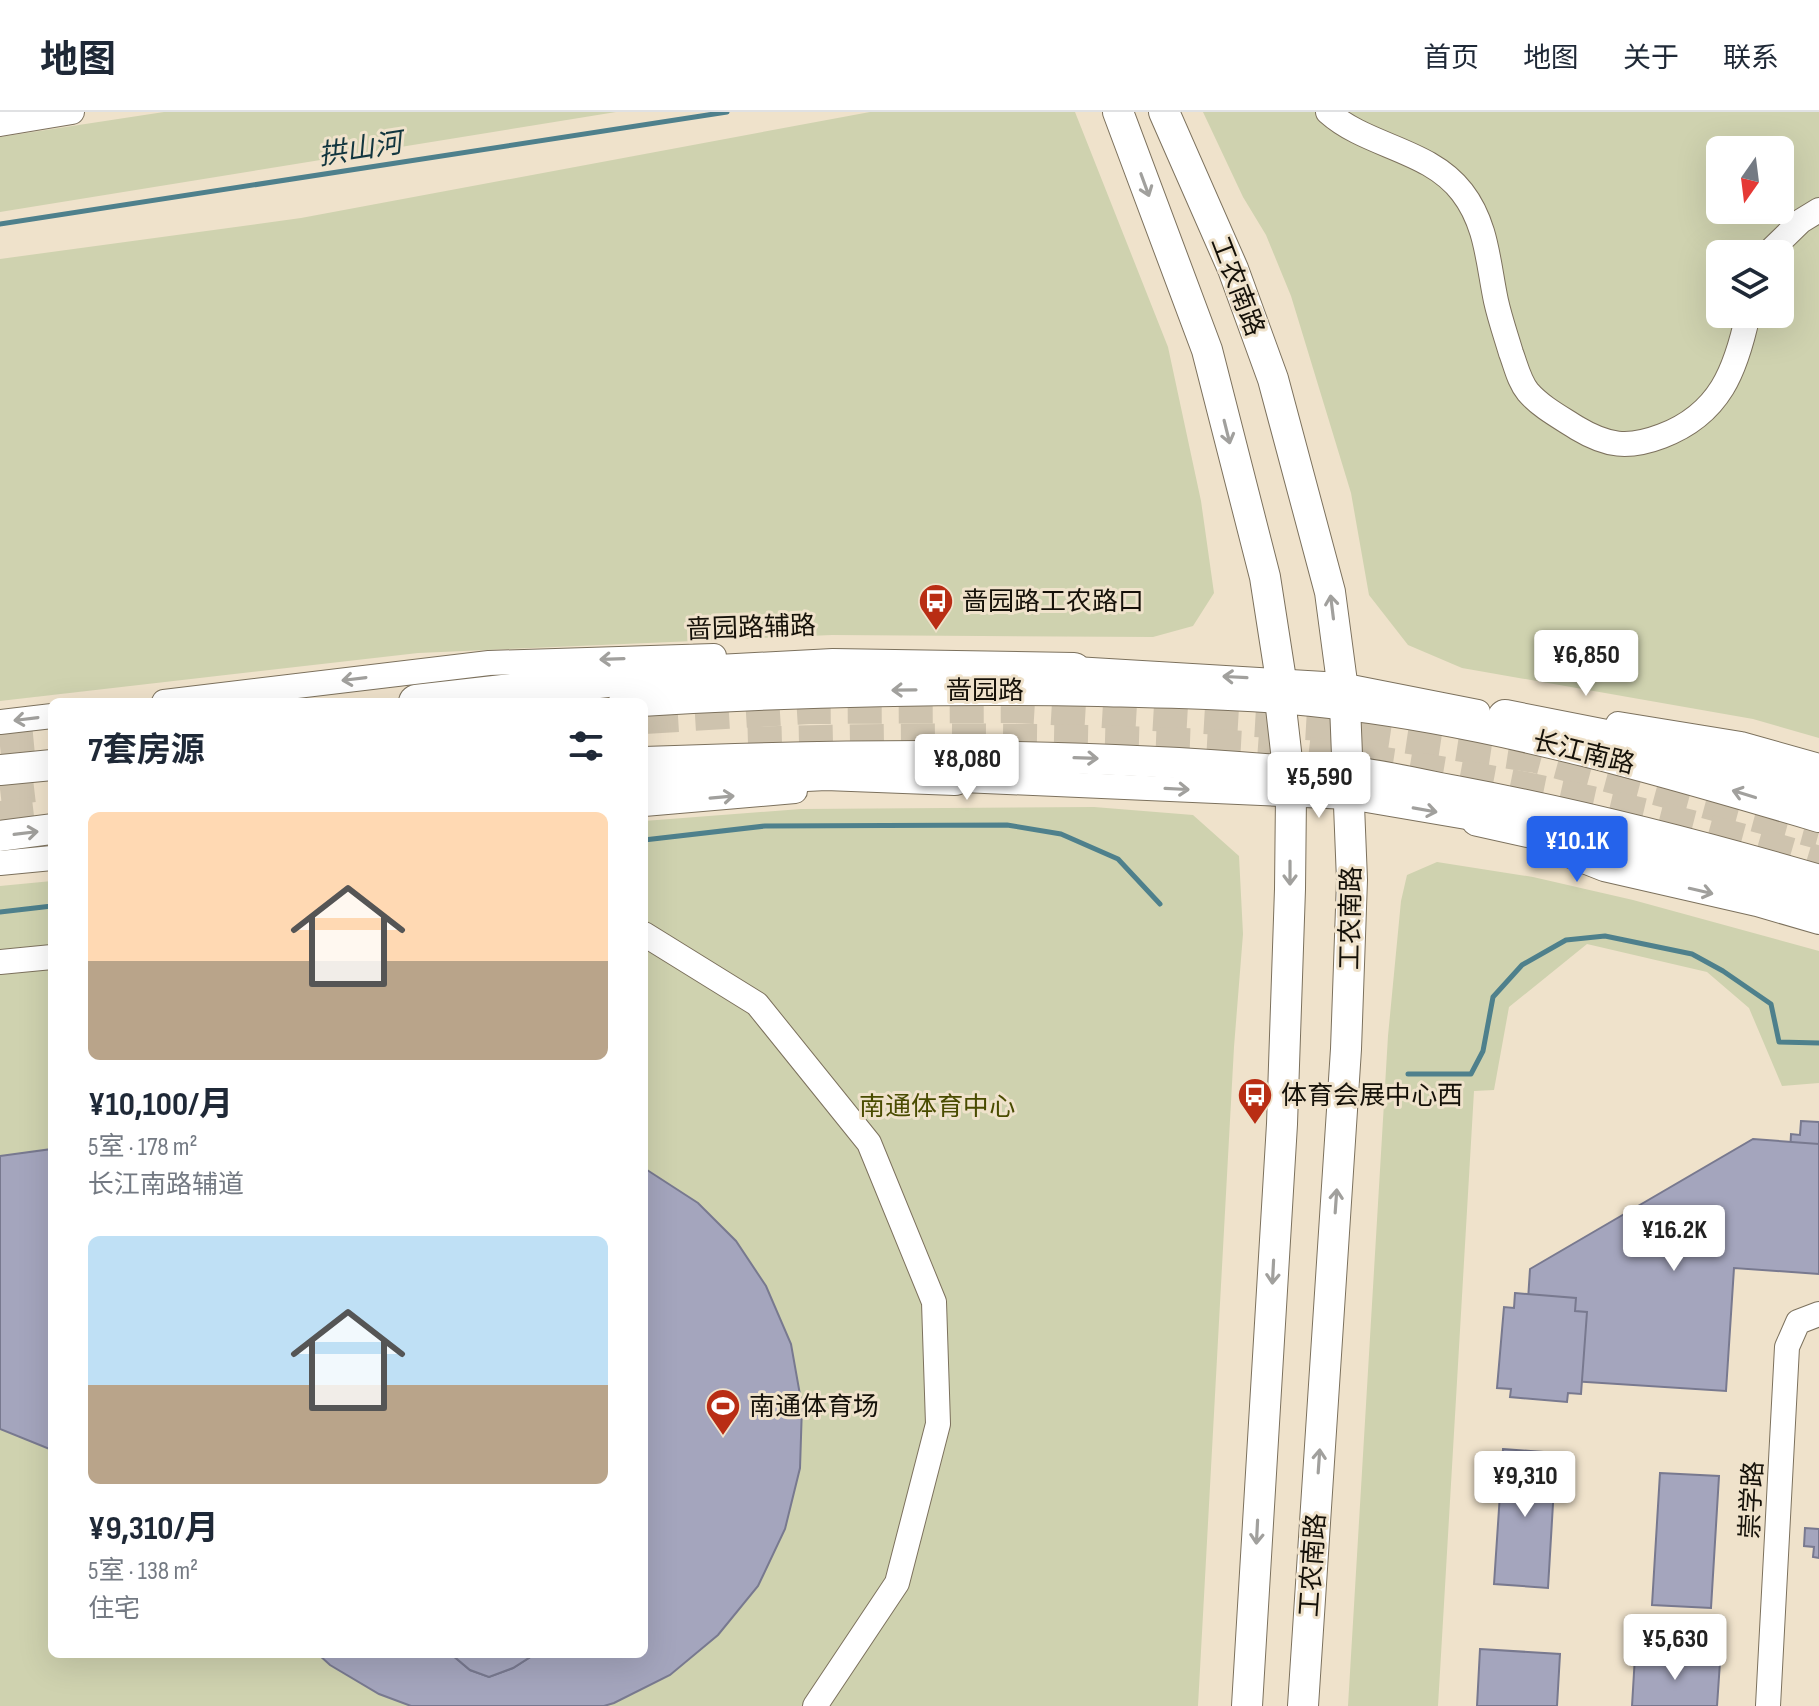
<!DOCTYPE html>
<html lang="zh">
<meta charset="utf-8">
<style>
:root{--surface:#fff;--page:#f2f2f3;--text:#1f2937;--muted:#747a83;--line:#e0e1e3;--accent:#2563eb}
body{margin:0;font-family:"Sofia Sans Condensed","Noto Sans SC",sans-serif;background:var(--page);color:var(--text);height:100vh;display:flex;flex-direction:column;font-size:30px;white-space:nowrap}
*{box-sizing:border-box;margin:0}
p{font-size:26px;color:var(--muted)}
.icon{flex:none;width:44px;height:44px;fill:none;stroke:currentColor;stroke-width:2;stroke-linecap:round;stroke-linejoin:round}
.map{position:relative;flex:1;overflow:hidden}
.drawer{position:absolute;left:48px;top:586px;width:600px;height:960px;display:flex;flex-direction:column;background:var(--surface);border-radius:12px;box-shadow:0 8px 32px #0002}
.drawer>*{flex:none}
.needle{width:52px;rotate:194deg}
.tools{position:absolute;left:1706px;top:24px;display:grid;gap:16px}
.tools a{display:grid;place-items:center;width:88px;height:88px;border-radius:12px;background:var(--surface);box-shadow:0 8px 32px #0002;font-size:40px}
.price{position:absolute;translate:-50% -68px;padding:0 18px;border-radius:8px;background:#fff;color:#222;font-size:26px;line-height:52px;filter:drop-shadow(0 2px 4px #0008)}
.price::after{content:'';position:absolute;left:50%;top:48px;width:24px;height:18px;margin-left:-12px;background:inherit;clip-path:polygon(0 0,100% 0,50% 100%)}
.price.on{background:var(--accent);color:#fff}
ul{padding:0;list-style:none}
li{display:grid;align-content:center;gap:16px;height:424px;padding:0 40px}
li span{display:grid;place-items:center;height:248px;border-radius:12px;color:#555}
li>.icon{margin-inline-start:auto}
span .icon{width:144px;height:144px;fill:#fffc;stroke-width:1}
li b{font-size:34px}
h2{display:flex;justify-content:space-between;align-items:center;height:96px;padding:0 40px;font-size:34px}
header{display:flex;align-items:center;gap:48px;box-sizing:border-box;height:112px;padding:0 40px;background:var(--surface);border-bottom:2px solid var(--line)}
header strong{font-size:38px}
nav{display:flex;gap:44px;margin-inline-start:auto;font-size:28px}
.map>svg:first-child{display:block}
.green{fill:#cfd2af;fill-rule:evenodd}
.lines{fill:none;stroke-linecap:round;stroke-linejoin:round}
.stream{stroke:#4e808c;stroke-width:5}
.building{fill:#a4a5bd;stroke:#78798f;stroke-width:2}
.highway-tunnel{stroke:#cec3ae;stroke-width:34;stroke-dasharray:34 17;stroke-linecap:butt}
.minor-casing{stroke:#7c715d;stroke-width:26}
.major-casing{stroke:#7c715d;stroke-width:32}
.highway-casing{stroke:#7c715d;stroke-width:36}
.minor{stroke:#fff;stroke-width:24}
.major{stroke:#fff;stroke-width:30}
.highway{stroke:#fff;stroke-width:34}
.oneway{stroke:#a1a09d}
.labels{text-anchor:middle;stroke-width:6;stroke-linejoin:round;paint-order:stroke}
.street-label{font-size:26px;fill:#151109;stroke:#efe2cb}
.poi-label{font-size:26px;fill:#151109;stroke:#efe2cb;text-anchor:start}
.park-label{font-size:26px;fill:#494b00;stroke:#efe2cb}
.water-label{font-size:28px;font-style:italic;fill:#12363f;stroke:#efe2cb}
</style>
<header>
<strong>地图</strong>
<nav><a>首页</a><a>地图</a><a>关于</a><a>联系</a></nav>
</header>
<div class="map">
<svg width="1819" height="1594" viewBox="0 0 1819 1594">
<rect width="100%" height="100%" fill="#efe2cb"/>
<g class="green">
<path d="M164,0h452l-616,100v-75z"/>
<path d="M870,0h205l93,235 33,154 13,92 -21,33 -40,11 -321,-2 -414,18 -418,48v-442l301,-41z"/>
<path d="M1203,0h616v626l-66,-19 -291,-51 -54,-23 -39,-50 -18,-102 -60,-197 -25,-61 -23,-38zM1720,38h60v60h-60zM1720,142h60v60h-60z"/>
<path d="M1094,695l99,8 46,41 4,78 -9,113 -36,659h-1198v-820l52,-5v773h592v-833l157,-12z"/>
<path d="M1437,750l96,15 100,23 186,51v132l-37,3 -33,-78 -42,-36 -120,-28 -78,63 -15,83 -20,1 -36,615h-90l40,-670 13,-135 6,-26z"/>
</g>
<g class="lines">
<g class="stream">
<path d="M0,112l727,-112"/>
<path d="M644,728l121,-14 242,-1 54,9 57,25 42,45"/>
<path d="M0,800l52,-6"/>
<path d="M1408,962h63l12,-23 10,-54 29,-32 44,-25 39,-4 87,18 31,17 48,33 8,38 40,1"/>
</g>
</g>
<g class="building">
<path d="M1801,1009l18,1v82l-21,-1v-11h-10l3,-58 9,1z"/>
<path d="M1753,1027l66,5v130l-85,-6 -8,123 -203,-13 7,-109z"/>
<path d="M52,1037v301l-52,-21v-273z"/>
<path d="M644,1056l54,35 38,38 30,45 25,58 11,62 -2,62 -15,61 -27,57 -40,49 -48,40 -56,28 -10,3h-193l-32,-12 -49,-29 -12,-11h133l19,16 19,7 24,-9 22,-14h109z"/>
<path d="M1515,1181l61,5 -1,13 12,1 -6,82 -13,-1 -1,9 -57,-5 1,-8 -14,-1 7,-81 10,1z"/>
<path d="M1503,1337l53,4 -8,135 -54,-4z"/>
<path d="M1660,1361l59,3 -8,132 -59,-3z"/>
<path d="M1805,1416l14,1v29l-6,-1 1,-10 -10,-1z"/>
<path d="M1480,1537l80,5 -3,52h-80z"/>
<path d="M451,1542h84l-22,14 -24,9 -19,-7z"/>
<path d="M1635,1544l85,6 -3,44h-85z"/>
</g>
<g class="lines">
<g class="highway-tunnel">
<path d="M644,605l164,-10 208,-1 307,18 213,32 283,76"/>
<path d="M748,632c125,-4 250,-5 376,-1 70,2 141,4 211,14 164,22 326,58 484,106"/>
<path d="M0,634l52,-5"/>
<path d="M0,677l52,-6"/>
<path d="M0,706l52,-6"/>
<path d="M0,740l52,-7"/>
</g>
<g class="minor-casing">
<g id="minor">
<path d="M1328,0c39,35 101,37 134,80 25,32 26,71 34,109 4,18 10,35 15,52 5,13 8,28 17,39 13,15 32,25 49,36 30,18 51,21 85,8 58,-22 74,-66 86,-122"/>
<path d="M0,12l72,-12"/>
<path d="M1767,142l34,-33 18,-11"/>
<path d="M1058,556l283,17 137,27"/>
<path d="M164,590l325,-39 225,-7"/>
<path d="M0,610l52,-6"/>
<path d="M1618,612l123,20 78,22"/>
<path d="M940,667l409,18 129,22 13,6"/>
<path d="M644,692l151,-13"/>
<path d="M1548,735l56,22 153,35 62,18"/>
<path d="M0,751l52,-5"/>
<path d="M644,822l113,70 112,139 65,159 4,122 -41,159 -82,123"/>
<path d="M0,850l52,-5"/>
<path d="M1768,1594l19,-359 11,-25 21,-8"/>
</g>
</g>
<g class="major-casing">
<g id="major">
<path d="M1118,0l89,238 58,227 16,103 -1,19 11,96 -1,94 -8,235 -35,582"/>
<path d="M1164,0l69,157 40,110 57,213 15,113 7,175 -6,169 -43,657"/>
<path d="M624,590c158,-10 315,-14 474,-11 82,2 166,3 248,14 161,20 318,66 473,112"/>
<path d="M644,650c211,-8 422,-10 633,8 24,2 48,-1 72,2 36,3 72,13 107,19 122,23 244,54 363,89"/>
<path d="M0,658l52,-5"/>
<path d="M0,724l52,-7"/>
</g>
</g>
<g class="highway-casing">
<g id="highway">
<path d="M416,590l226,-26 191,-10 241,4"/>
<path d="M1505,605l172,34 142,37"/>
<path d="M644,670l182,-9 129,5"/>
<path d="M1478,707l259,57 82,25"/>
</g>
</g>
<use href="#minor" class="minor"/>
<use href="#major" class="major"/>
<use href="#highway" class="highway"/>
</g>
<defs><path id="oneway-shaft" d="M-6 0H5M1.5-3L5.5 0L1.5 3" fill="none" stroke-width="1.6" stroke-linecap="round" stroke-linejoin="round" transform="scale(2)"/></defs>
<g class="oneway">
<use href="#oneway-shaft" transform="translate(1145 73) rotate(70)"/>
<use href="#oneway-shaft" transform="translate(1227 320) rotate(76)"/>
<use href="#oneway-shaft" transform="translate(1332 495) rotate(-97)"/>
<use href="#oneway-shaft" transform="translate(612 547) rotate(178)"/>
<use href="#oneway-shaft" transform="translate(1235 565) rotate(-177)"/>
<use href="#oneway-shaft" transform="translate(354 567) rotate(173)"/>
<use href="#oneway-shaft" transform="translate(904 578) rotate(179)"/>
<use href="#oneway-shaft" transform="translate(26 607) rotate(173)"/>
<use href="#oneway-shaft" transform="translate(1086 646) rotate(2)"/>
<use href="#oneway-shaft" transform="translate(1177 677) rotate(3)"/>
<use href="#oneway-shaft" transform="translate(1744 682) rotate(-163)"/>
<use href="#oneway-shaft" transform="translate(722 685) rotate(-5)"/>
<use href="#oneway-shaft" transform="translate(1425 698) rotate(10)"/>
<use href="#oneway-shaft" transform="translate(26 721) rotate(-7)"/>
<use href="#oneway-shaft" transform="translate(1290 761) rotate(90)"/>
<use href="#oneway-shaft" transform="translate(1701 779) rotate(13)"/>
<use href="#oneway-shaft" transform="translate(1336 1089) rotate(-86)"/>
<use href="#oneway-shaft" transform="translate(1273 1160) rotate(93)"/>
<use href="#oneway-shaft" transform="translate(1319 1349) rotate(-86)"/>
<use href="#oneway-shaft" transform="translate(1257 1420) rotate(93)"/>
</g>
<defs>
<g id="bus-pin" transform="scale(1.8)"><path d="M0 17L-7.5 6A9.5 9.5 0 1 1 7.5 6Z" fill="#b92d14" stroke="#efe2cb"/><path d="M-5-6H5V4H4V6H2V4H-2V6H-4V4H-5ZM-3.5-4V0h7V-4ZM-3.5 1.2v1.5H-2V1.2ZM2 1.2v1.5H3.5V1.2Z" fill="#fff"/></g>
<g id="stadium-pin" transform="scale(1.8)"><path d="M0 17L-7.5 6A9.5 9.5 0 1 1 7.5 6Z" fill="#b92d14" stroke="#efe2cb"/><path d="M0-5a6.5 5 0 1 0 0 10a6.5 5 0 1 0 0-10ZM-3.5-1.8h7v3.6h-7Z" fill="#fff"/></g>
</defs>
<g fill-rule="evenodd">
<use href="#bus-pin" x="936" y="489"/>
<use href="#bus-pin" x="1255" y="983"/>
<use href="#stadium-pin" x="723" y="1294"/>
</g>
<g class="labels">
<g class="street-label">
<text transform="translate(1238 174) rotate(69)" y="9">工农南路</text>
<text transform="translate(751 515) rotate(-2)" y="9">啬园路辅路</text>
<text x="985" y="587">啬园路</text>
<text transform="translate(1584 640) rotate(14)" y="9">长江南路</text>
<text transform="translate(1350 806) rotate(-89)" y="9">工农南路</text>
<text transform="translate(1751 1388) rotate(-87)" y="9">崇学路</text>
<text transform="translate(1312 1453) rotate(-86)" y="9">工农南路</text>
</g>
<g class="poi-label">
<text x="962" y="498">啬园路工农路口</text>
<text x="1281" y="992">体育会展中心西</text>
<text x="749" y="1303">南通体育场</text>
</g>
<g class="park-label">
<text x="937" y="1003">南通体育中心</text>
</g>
<g class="water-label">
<text transform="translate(360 36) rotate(-9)" y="10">拱山河</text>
</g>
</g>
</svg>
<div class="tools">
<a><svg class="needle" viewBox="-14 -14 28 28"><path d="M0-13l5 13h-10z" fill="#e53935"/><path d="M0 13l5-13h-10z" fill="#747a83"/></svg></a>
<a><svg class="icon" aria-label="layers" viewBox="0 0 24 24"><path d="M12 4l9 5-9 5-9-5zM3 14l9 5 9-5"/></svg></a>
</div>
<b class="price" style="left:1586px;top:586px">¥6,850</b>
<b class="price" style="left:967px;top:690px">¥8,080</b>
<b class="price" style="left:1319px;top:708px">¥5,590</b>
<b class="price on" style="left:1577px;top:772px">¥10.1K</b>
<b class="price" style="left:1674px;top:1161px">¥16.2K</b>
<b class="price" style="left:1525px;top:1407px">¥9,310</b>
<b class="price" style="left:1675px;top:1570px">¥5,630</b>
<section class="drawer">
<h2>7套房源<svg class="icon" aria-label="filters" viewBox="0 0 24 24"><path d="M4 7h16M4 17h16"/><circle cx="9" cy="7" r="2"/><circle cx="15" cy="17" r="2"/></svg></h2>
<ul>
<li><span style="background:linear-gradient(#ffd9b3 60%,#b9a48a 0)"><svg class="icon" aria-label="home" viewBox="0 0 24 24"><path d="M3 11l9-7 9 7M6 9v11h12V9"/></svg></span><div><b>¥10,100/月</b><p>5室 · 178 m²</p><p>长江南路辅道</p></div></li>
<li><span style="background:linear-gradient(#bfe0f5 60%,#b9a48a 0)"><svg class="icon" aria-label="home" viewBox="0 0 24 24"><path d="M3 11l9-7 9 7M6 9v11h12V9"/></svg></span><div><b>¥9,310/月</b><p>5室 · 138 m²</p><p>住宅</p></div></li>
</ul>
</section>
</div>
